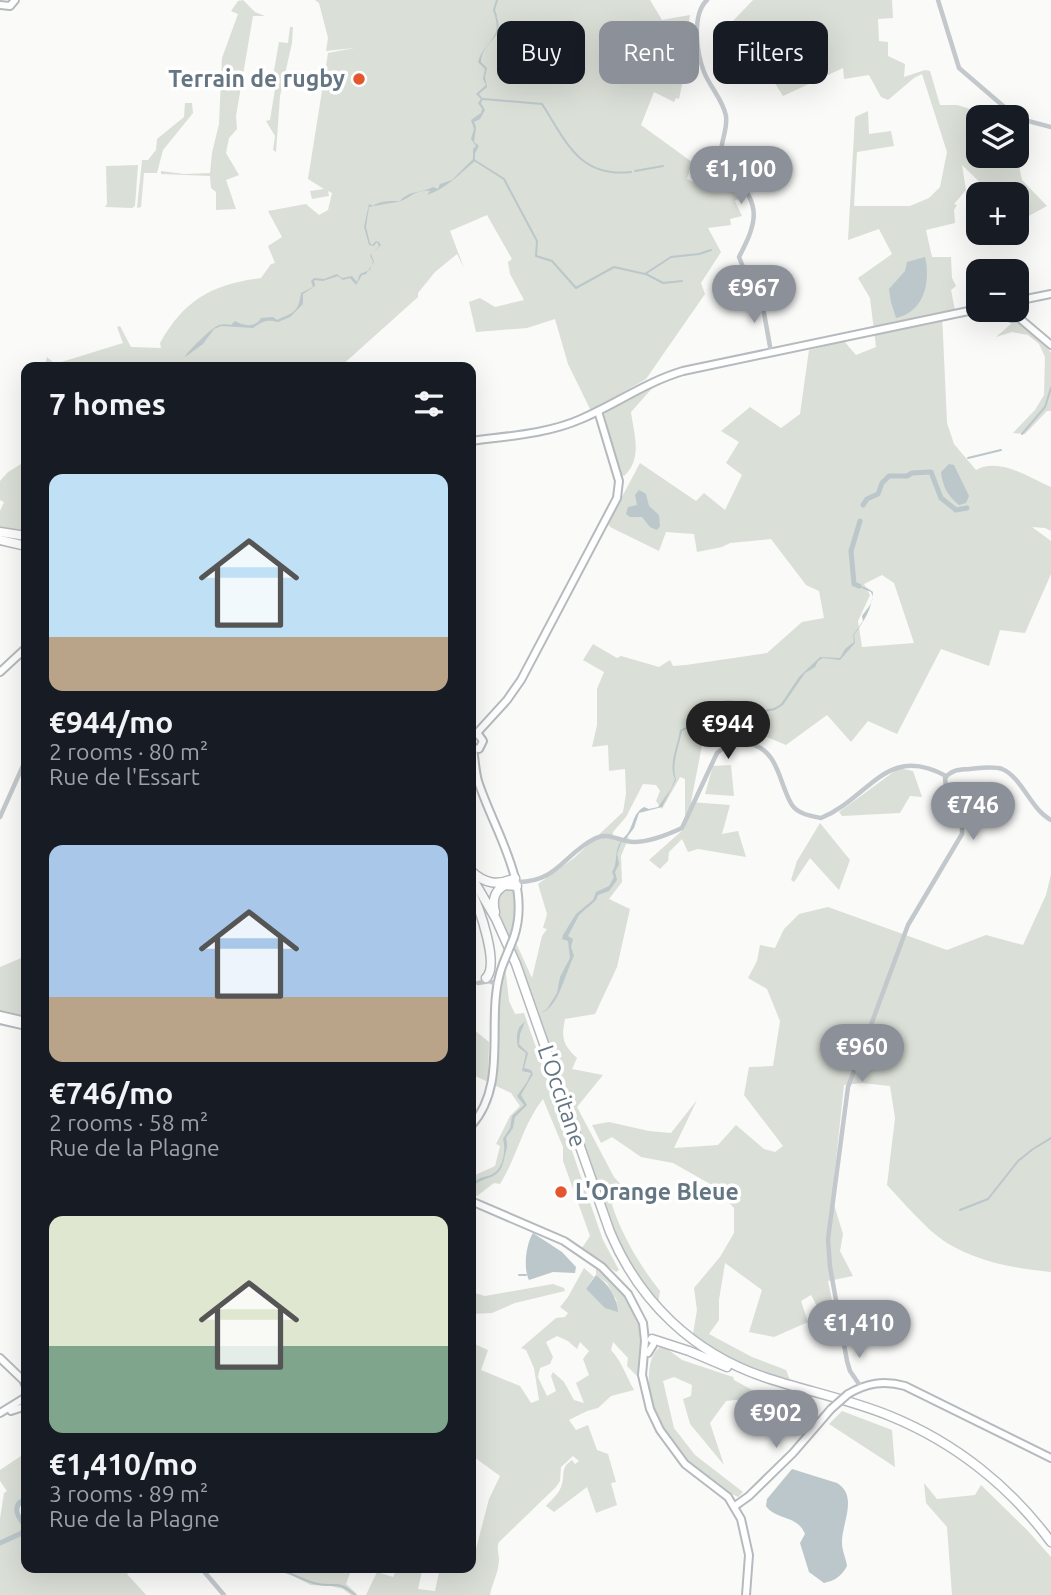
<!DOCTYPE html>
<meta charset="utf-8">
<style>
:root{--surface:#171b24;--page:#20242c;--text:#f1f3f6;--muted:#9ea1a6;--accent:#8c9099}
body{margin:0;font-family:Ubuntu,sans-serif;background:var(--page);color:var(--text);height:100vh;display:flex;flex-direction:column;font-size:26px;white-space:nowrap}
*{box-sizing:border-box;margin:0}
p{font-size:23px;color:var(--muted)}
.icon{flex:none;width:38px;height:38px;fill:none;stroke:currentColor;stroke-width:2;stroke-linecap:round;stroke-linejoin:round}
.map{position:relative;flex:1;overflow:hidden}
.details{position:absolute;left:21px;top:362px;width:455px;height:1211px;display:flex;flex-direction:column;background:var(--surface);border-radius:14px;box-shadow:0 7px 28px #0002}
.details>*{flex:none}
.banner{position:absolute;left:497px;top:21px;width:448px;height:63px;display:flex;gap:14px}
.controls{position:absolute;left:966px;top:105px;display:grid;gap:14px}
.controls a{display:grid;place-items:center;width:63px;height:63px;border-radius:14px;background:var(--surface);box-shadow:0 7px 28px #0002;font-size:35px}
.price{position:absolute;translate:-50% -60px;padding:0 16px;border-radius:24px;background:var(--accent);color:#fff;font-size:23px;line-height:46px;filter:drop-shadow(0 2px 4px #0008)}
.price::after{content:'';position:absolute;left:50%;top:42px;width:21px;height:16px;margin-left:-10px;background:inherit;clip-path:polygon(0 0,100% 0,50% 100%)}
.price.current{background:#222;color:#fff}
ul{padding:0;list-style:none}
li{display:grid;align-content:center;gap:14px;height:371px;padding:0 28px}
li span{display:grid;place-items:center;height:217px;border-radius:14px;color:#555}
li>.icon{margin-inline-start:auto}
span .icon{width:126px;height:126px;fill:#fffc;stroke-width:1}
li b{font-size:30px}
h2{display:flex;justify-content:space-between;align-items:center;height:84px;padding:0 28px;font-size:30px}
.chip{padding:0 24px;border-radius:14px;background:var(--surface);box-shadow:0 7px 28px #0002;font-size:24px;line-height:63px}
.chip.current{background:var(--accent);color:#fff}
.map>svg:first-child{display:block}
.green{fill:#dadfd7;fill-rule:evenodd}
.water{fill:#bbc7cb}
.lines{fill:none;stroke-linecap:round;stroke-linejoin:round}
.stream{stroke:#bbc7cb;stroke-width:2}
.river{stroke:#bbc7cb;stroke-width:5}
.major-casing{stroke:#b5babe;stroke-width:10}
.highway-casing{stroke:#b4b9bd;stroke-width:11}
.minor{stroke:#c3c8cc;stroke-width:4.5}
.major{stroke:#fff;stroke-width:6}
.highway{stroke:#fff;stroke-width:8}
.major-bridge-casing{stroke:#b5babe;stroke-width:10;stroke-linecap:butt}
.major-bridge{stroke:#fff;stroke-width:6}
.poi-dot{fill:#e4572e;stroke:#fff;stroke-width:2.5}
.labels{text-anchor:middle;stroke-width:7;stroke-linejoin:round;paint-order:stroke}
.poi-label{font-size:23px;font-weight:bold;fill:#657683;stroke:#fff;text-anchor:end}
.street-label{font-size:23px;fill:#657683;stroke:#fff}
</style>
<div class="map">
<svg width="1051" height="1595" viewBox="0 0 1051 1595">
<rect width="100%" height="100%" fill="#fafaf8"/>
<g class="green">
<path d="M243,0l12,12 10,4h-12l-17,100 1,13 -8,9 -3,15 13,22 -13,5 10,29 -20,1v-18l-5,-4 -1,-12 -49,-2v-3l23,3 26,-1 2,-20 7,-29 3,-66 16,-44 -7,-3 7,-10z"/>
<path d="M315,0h335l12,20 28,-5 -8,50 4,1 -7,33 -3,-1 -2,4 -20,-10 -13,33 51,37 -5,17 24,11 18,-8 15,13 -9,6 7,15 -12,3 1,6 -23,3 13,24 -20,31 4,11 -59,85 -55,32 -23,-47 -13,-45 -28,9 -51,4 -7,-30 11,-4 15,9 29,-7 -14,-26 -2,-12 4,-3 -25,-44 -37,16 14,37 -7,-14 -22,18 -17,21v4l-78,70 -296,1 3,-11 8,7 68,-21 -6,-16 3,-1 11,21 30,1 -1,-5c24,-43 52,-59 101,-65l10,-14 4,-1 -7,-17 14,-9 -14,-26 38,-7 13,11 9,-5 4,-17 -4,-2 1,5 -17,3 -2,-8 14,-2 -16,-10 20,-126 26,-5 -28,3 2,-13 -9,-35z"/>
<path d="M753,0h139l1,18 -15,1 1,22 9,1v14l17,8 -1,13 21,-7 5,1 10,34h17l20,6 -9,35 10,1v9h39l5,24 25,26 -22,12 -8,-6v-18h-25l-30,-29 4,25 -12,14 3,1 -3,5 1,13 -29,7 6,27h19l1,21 4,8 -5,4 4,20 -13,4 5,109 7,21 22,26c23,-13 53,7 75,17v44l-6,-3 -13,-1 19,14v33l-26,59 -25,-3 -11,36 -48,-17 -44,85 -29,-13 -17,21 -24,-27 -41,30 -38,-16 -44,6 -13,67 39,3 -8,29 16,-3 8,26 -48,-8 -10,3 -6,-13 -13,13 -1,9 -8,8 -11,-9 36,-32v-49l-5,-2 -18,32 -6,-8 4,-10 -4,-6 -13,-1 -17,33 -13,15v6l5,2 11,-3 -8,19 1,26 -13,17 21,10 -13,58 -22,47 -30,5c-4,19 -2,26 12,39l-5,11 31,6 -26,32 37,70 8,9 -10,19c10,30 28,61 48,86l-2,13 -32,-46 -13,-28 -100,-282 3,-5 16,35 10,-42 5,-7 -4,-1 4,-14 -9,-30 36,-26 49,-46 3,-18 -1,-25 -16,2 -1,-26 -16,2 5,-22v-36l7,-17 -21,-12 10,-16 24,14 4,-2 38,11 11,-7 3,6 13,-1 81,-12 35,-31 22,-4 -5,-27 -13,-6 -35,-46 -41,4 -8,4 -25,5 -3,-18 -28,-2 -7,19 -49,-24 -2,-4 32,-60 56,38 8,-8 21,17 17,-35 -16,-12 13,-21 -18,-11 29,-24 31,21 19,-14 9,-64 35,-9 12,14 20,-8 -6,-49 -12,-20 34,-24 -13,-25 -31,11 7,-123 13,-6 1,23 22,-3 3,15 -37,6 -3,54h56l19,-8 11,-11 7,-35 -25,-78 -8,4 -26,22 -7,-3 -12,-22 -25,4 -1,-11 -60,28 -21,-33 -31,-40zM882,575l12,8 20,60 -52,4 -4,-26 12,-26 -6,-11z"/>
<path d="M290,27h3l-1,16 -12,53 -4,56 -3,-2 2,-14 -9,-15 4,-1 6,-37 -4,-1 7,-40 9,1z"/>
<path d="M185,103h7l1,10 -30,37 -6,23h-13l-3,34 -4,1 5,-48h6l8,-10 1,-11 27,-22z"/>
<path d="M138,165l-3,41 -3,2 -27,-1 2,-3 -1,-38z"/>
<path d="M1013,322h6l32,30v59h-4l-22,23 -12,-1 22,-23 9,-15 1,-38 -6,-13 -11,-9 -16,-3 -16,5z"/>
<path d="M655,385l-24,27c3,22 12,47 -7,64l-4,-2 -16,-61 38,-23z"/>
<path d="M26,461v74l-26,-7v-17l4,-9 -4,-2v-19l8,-9z"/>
<path d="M731,765l3,31 -29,-2 8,-28z"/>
<path d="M899,768l14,3 9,26 -12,-1 -10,17 -58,3 -3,-4z"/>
<path d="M820,823l30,37 -11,30 -29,-32 -16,24 -3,-2 6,-19z"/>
<path d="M1051,874v398c-42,-4 -90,-13 -122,-43 -15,-14 -28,-29 -42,-44l8,-67 -5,-32 -28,-3 -18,2 -12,113 11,36 -3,17 13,25 -25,5 6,29h-15l-8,-15 -10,6 7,21 -34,15 -25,-5 13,-42 -37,-27 -6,37v20l-10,14 43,23 34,13 4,10c-35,-9 -69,-22 -97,-46l4,-24 -3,-22 26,-31 14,-24v-25l-22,-23 -39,-22 -32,-6 -29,-20 -11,6 -9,-18 17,-3 40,9 22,2 26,-33 -23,48 44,-3 18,-20 28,24 11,3 8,-6 -39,-51 5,-28 24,-1 7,-45 -13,-32 -19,-11 9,-17 3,-16 15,3 9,-19 15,-15 29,-7 119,43 39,-15 37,10 23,-50z"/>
<path d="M513,887c6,15 3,39 -3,54l-14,-36 6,-17z"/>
<path d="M26,956v63l-26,-7v-45z"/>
<path d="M505,965l4,36 6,13 9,-1 79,227 16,30 -3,2 -34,-24 8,-12 -27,-75v-14l-20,-48c-20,25 -26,58 -43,85l-6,-1 -17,13 -6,-2v-17l24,-11 5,-20 -4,-2 14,-28 10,-10 -9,-13 -17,-8 7,-104z"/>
<path d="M471,1023l3,7 15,12 -1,40 -17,-8z"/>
<path d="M599,1267c34,36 54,57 38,109l-10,-10 1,-8 -15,-16 -2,8c11,12 15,26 23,40l-23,6 -13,12 -11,3 -18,9 7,10 12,-5 9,25 11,4 8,28 -5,1 6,22 -21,8 -9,-26 -33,25 -8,-6c4,-5 13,-12 15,-19 5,-12 -2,-18 11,-27l3,4 4,-3 -6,-5 -12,11 -1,14 -4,6 -57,55c-3,8 0,10 0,17 0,13 -7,24 -9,36h-124l11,-23 16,5 4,-9 25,3 -4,18 17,2 5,-23h31l18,-69 11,-23 -26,-19 -3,5v-122l1,3 16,7 -7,20 39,16 11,17 8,-3 -5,-32 -8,-18 -5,-2 35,-30 9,-1 3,-4 -8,-6 8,-10 16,-29 10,9 -8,12 19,18 12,-6 -10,-18 -11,-8v-6zM557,1336l11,5 9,8 3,-7 9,9 -6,8 6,16 -13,8 8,20 -10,-3 -10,-18 -11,-10 -2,4 5,15 -9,5 -9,-19 2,-9 10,-4 3,-7 -7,-15z"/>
<path d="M553,1284l11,4 1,3 -50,12 -23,10 -21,1v-22l14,4z"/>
<path d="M662,1345l20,15 51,17 1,3 18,10 32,5 -58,6 -16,22 14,42 -34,-41 -7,-25 8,-3 1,-11 -18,-8 -11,4 11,47 21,27 48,37 -5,5c-43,-22 -93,-71 -89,-123 1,-13 3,-21 13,-29z"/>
<path d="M842,1411l50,19 3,37 -66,-43z"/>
<path d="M21,1456l5,7v43l-5,-2 -6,8 11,15v41h107l-6,6 19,21h-146v-76l4,-26 3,-2 -7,-10v-11z"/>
<path d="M924,1483l13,16 38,-4 6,-10 47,46 23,26v38h-99l-5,-68 -21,-24z"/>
<path d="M281,1568h71l-6,16 12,11h-7l-8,-6 -12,-3 -20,-1 -30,-15z"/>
</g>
<g class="water">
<path d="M495,13c13,27 -13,26 -14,49l6,6 -2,9 2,10 -8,7 4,5 -2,4 4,7 -5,9 -6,3 2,5 -2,15 5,4 -4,7v8c-16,13 -29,28 -48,34l3,-4c-16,-2 -21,9 -33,11 -10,2 -19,3 -28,5l-3,20 4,16 2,2 4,-4 3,1 2,3 -10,9 3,8 -8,12 -4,1 -6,10 -6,-7 -7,2 -5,-4 -15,5 -9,-1 1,6 -12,8v10l-13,13 -12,5c-12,-3 -15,-1 -25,6l-32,-2 -7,3 -11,15 -18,13c2,-5 27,-30 34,-32 3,-1 9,-1 12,0l4,-4c9,5 20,7 26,-3l12,-1 4,3c17,-8 21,-7 24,-27l12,-6 -2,-6 3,-3 10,1 13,-5 5,4 10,-2 5,6 3,-8 10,-4 3,-8 -3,-7 9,-9 -2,-4 -3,4 -5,-1 -5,-18 5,-23 4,2c8,-6 18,-5 27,-5 9,-11 23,-8 33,-14l5,2 2,-5 12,-4 21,-21v-10l3,-3 -5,-7 3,-10 -3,-9 10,-7 1,-4 -4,-6 3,-4 -5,-5 10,-9 -3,-6 2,-10 -7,-7c4,-14 12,-17 17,-28 4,-7 0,-14 0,-21z"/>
<path d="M925,257c6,25 -1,55 -29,61l-5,-16 -2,-13 16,-18 2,-9z"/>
<path d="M949,464l5,1 15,31 -3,7 -7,2c-12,-10 -16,-18 -18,-33z"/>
<path d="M639,490l7,4 3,12 10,9 1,11 -3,4 -7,-3 -8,-10h-12l-4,-3 2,-7 9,-2 -2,-10z"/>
<path d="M853,584l14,4 6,4c-1,17 -9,29 -19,43l1,8 -15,17 -17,-2 -5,3 -3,6 -10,6 -22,32 -8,5 -15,3c-53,-26 -37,3 -78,18 -3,15 -11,33 -6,49l-14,27 -23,6 -5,15 -9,12 -3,-1c13,-9 8,-24 22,-32l5,2 9,-2 13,-18 4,-10c-7,-15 3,-34 5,-49 40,-15 28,-46 80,-19l14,-3 7,-4 18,-27 21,-20 20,1 5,-9 9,-7 -1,-7 10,-14 -1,-5c5,-8 14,-14 9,-24z"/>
<path d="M622,840l-5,14 2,10 -4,8 2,8 -8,11 -11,4 -2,5 -17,15 -11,21 5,3 -2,8 3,9c-8,15 -16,53 -33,57l6,-4 10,-16 3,-16 10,-19 -2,-17 -6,-2 1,-4 13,-21 17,-14 3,-8 13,-6 5,-9 -2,-5c7,-10 1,-21 10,-32z"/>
<path d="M525,1022l-5,12 -1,10 9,9 -4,15 7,2 2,4 -12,21 6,10 -12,12 -2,11 -7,10c2,7 1,10 -1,17 -5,29 -18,17 -34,33l4,-7c6,-4 10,-4 16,-6 13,-5 15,-27 12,-36l7,-11 2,-12 12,-11 -7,-9 10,-14 4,-9 -9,-2 4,-18 -8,-6c-2,-9 -2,-20 7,-25z"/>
<path d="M533,1233l29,19 14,15 -1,6 -22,-1 -24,8c-6,-12 -3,-36 4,-47z"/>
<path d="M596,1275c13,10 20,20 22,37l-13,-4 -19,-19z"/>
<path d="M792,1469l45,14c22,13 4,42 5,60 0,8 4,15 5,23 -5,10 -13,15 -23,17l-15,-11 -9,-29 5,-9c-7,-19 -30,-14 -39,-28l1,-7z"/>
</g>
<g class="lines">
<g class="stream">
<path d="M496,16l-2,-6 3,-10"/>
<path d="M483,99l59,5c24,37 37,74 89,68"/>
<path d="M474,160l30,19 33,62 -1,15 16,5 24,27 38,-21 31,7 26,-17 28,-3 12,-4"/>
<path d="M635,171l28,-5"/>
<path d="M646,274l17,9 19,-2"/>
<path d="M1022,434l23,-27 6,-19"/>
<path d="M968,458l33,-8"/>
<path d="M960,1210l28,-11 30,-38 15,-12 18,-11"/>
<path d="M519,1275h7"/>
<path d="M282,1568l3,4c11,3 22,10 33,12 17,4 19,-5 37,11"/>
</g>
<g class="river">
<path d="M863,505l4,-6 11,-5 4,-11 7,-7h18l5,-3 19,-1 10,26 15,12 11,-2"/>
<path d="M859,586l-5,-2 -3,-33 9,-30"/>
<path d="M0,1543l22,-10 3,-7c-6,-8 -12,-16 -5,-24l6,-1"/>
</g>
<g class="major-casing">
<g id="major">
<path d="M0,5l10,1 5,-6"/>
<path d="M1021,300l30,-6"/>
<path d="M991,310l13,2"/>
<path d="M1003,310l8,8c9,0 14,-5 13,-13l-7,-7"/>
<path d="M1018,317l33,28"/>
<path d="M471,441c37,-5 76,-7 110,-22 35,-15 65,-37 102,-48l295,-62"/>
<path d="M0,672l26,-24"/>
<path d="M476,734l31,-34 14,-20 96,-182 2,-17 -21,-70"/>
<path d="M471,736l7,-2 5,7 -4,8 -8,-1"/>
<path d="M473,749c2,11 2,21 5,32 16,50 54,102 36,156"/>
<path d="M0,1015l26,6"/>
<path d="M0,1020l26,6"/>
<path d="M471,1126c40,-45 12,-110 32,-162"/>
<path d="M471,1201l93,40 38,26 26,27 15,29 2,18 -3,34 8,34 10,21 25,34 43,33 13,22 8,36 -3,40"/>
<path d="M648,1353l5,-8"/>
<path d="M0,1358l23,22 3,6"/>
<path d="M848,1394c19,-11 36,-14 57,-8l146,72"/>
<path d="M11,1411l15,-5"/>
<path d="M0,1413l26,-16"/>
<path d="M735,1506l14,-10 44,-43 38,-44"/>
</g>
</g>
<g class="highway-casing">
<g id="highway">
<path d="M0,532l26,4"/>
<path d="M0,540l26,6"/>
<path d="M471,871c14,13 27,15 44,7"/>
<path d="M471,876l25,43 20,45 94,268c29,69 83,121 154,145 41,14 85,22 126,39 64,26 120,70 161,126"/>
<path d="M471,891c8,16 29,74 15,87"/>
<path d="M495,912c-3,-12 -1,-21 10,-27l12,1"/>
<path d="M652,1339l37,12 38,16"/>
</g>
</g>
<g class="minor">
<path d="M707,0c-16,15 -10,54 -3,72 6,15 19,28 22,44 2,15 -7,28 -5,43 1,8 9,16 15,21 28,26 18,48 3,77l6,15 16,24 10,56"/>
<path d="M938,0l21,68 57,49"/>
<path d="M1017,118l34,9"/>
<path d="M0,817l26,-58"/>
<path d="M516,882c42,1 48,-29 80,-44 14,-6 24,4 38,4 16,0 33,-7 48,-14l35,-75c11,-9 20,-13 34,-9 28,7 28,40 41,61 6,9 19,11 29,13 49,-20 65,-75 125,-42"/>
<path d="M478,983l12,-2 7,4"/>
<path d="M861,1387l-11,-16 -3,-10 -17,-94 -2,-28 20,-152 60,-162 54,-91v-15l-16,-31 -1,-10c7,-9 14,-8 25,-9 10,-1 23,-3 32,0 20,8 29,41 49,51"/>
<path d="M201,1568l23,27"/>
</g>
<use href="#major" class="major"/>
<use href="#highway" class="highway"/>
<g class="major-bridge-casing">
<g id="major-bridge">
<path d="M503,964l11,-27"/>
<path d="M831,1409l17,-15"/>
</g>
</g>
<use href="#major-bridge" class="major-bridge"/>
</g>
<g class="poi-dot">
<circle cx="359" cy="79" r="7"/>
<circle cx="561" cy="1192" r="7"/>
</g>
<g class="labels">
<g class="poi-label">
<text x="345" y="87">Terrain de rugby</text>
<text x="575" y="1200" text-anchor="start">L'Orange Bleue</text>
</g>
<g class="street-label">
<text transform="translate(562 1096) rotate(71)" y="8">L'Occitane</text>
</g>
</g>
</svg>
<div class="controls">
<a><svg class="icon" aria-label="layers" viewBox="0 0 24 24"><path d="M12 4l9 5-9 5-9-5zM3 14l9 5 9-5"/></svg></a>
<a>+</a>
<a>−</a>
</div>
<b class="price" style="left:741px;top:206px">€1,100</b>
<b class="price" style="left:754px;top:325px">€967</b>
<b class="price current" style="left:728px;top:761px">€944</b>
<b class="price" style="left:973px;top:842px">€746</b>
<b class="price" style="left:862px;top:1084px">€960</b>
<b class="price" style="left:859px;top:1360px">€1,410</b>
<b class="price" style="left:776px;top:1450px">€902</b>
<div class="banner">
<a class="chip">Buy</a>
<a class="chip current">Rent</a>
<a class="chip">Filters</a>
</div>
<section class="details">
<h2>7 homes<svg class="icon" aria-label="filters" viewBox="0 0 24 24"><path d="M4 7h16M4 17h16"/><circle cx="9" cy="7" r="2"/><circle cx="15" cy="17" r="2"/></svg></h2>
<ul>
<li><span style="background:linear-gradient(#bfe0f5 75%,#b9a48a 0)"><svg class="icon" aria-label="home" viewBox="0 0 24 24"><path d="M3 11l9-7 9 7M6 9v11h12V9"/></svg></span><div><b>€944/mo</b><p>2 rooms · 80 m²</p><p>Rue de l'Essart</p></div></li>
<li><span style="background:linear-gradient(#a9c7e8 70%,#b9a48a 0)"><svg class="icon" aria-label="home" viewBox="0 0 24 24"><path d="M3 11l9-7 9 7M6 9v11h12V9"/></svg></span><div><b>€746/mo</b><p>2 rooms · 58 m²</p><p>Rue de la Plagne</p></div></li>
<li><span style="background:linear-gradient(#dfe7d0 60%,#7fa58c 0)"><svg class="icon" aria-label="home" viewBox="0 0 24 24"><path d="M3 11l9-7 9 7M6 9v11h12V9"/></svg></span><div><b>€1,410/mo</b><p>3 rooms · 89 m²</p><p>Rue de la Plagne</p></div></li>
</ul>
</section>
</div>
